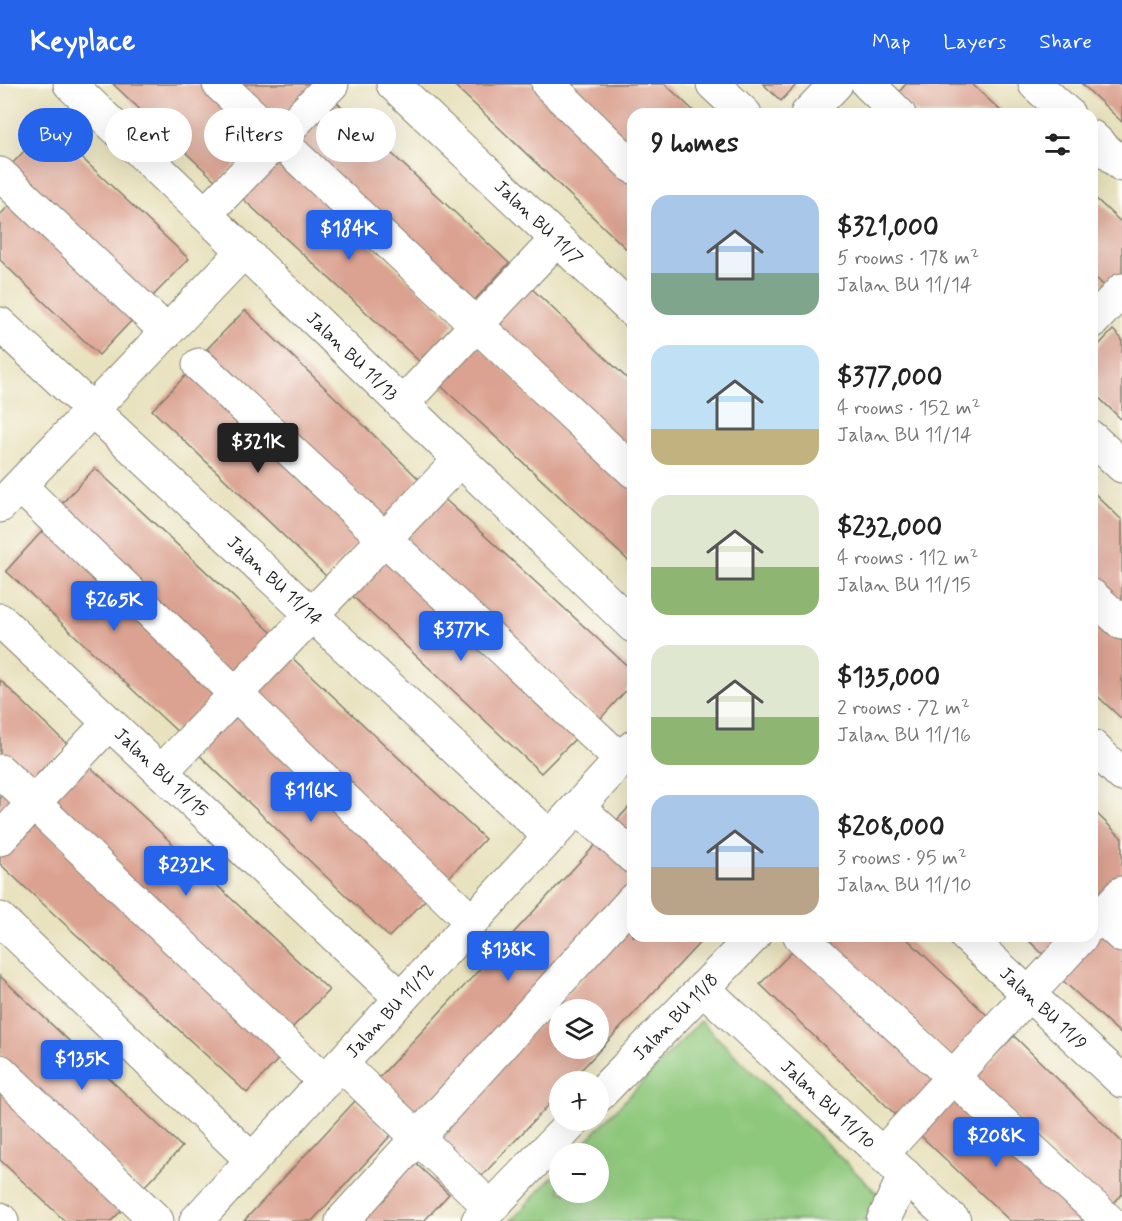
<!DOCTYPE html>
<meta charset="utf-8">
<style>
:root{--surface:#fff;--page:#f6f6f6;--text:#222;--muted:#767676;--accent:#2563eb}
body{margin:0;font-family:Mynerve,sans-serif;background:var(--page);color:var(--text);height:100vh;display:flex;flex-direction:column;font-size:22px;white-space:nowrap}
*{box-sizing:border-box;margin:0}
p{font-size:20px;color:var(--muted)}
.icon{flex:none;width:33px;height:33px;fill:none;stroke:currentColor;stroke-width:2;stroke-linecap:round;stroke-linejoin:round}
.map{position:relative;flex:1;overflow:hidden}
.sheet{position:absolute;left:627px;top:24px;width:471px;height:834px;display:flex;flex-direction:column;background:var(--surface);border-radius:18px;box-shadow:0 6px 24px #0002}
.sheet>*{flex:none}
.banner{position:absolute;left:18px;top:24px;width:519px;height:54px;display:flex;gap:12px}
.buttons{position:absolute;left:549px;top:915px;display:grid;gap:12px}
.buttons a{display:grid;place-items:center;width:60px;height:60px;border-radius:50%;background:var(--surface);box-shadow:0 6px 24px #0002;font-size:30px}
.price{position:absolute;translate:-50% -51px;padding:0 14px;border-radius:6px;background:var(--accent);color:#fff;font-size:20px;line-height:39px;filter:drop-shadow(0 2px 3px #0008)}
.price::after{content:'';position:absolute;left:50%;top:36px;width:18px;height:14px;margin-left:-9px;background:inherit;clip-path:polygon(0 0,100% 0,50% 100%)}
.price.active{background:#222;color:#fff}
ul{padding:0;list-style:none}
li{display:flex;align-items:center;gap:18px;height:150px;padding:0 24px}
li span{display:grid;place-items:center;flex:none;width:168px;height:120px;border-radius:18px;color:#555}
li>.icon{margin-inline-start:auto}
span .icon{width:72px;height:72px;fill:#fffc;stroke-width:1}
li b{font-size:26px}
h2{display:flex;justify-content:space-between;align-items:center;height:72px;padding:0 24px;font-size:26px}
.tag{padding:0 21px;border-radius:27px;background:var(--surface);box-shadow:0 6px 24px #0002;font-size:21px;line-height:54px}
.tag.active{background:var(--accent);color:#fff}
header{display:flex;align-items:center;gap:36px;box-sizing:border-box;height:84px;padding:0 30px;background:var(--accent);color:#fff}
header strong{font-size:28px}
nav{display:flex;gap:33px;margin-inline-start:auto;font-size:21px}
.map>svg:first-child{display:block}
.green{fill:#8ec87c;stroke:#55724c;stroke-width:1.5}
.building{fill:#dba291;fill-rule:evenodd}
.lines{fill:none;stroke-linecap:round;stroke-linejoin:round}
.minor-casing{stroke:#827f6e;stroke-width:35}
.minor{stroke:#fff;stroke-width:33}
.labels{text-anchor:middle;stroke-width:4.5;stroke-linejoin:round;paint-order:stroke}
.street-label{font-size:18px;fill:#1c1c1c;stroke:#fdfcf7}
</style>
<header>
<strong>Keyplace</strong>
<nav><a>Map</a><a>Layers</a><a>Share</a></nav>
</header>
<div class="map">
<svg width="1122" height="1137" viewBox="0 0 1122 1137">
<rect width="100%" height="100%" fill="#fdfcf7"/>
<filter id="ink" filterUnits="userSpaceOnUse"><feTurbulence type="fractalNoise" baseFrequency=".0167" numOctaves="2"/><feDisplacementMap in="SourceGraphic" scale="12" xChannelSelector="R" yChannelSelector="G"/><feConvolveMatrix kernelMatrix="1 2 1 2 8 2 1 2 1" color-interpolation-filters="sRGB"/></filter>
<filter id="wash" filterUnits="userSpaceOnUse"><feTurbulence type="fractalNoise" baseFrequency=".008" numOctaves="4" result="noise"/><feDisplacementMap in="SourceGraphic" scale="24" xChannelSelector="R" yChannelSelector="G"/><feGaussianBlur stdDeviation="1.35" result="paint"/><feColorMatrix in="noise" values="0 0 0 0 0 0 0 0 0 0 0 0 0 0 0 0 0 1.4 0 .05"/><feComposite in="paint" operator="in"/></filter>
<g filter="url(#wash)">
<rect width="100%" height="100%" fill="#e9e2bf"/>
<path class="green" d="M700,937l180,175 -12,25h-357l48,-51 1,22h38v-38l-23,-1z"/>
<g id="blocks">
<g class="building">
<path d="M113,0h89l58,54 -42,45z"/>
<path d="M237,0h75l-35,37z"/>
<path d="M453,0h85l95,89v82z"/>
<path d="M565,0h100l32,30h-64v33z"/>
<path d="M763,0h34l-16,17z"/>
<path d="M906,0h66l32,30h-85l-22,-20z"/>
<path d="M1082,0h40v38z"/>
<path d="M331,13l178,166 -38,41 -177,-167z"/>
<path d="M48,42l141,133 -39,40 -140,-133z"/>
<path d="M279,77l176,162 -36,38 -176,-162z"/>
<path d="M1092,111l30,28v50l-15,16 -15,-15z"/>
<path d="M13,117l122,116 -36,38 -99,-95v-45z"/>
<path d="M529,202l104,98v69l-138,-130z"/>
<path d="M245,226l176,171 -37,38 -177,-170z"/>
<path d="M1113,246l9,9v81l-30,-29v-39z"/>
<path d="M478,261l155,144v76l-193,-180z"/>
<path d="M190,287l174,166 -38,39 -174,-166z"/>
<path d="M95,384l177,165 -41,43 -176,-165z"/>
<path d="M1092,407l30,29v88l-30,-29z"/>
<path d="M438,409l195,178v12l-33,36 -201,-183z"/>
<path d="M45,444l177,165 -40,43 -176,-165z"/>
<path d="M381,467l197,185 -37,37 -196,-184z"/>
<path d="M1092,528l30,29v78l-30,-28z"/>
<path d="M287,569l198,186 -41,44 -198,-187z"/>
<path d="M0,596l67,64 -38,39 -29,-29z"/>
<path d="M234,625l195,187 -40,41 -195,-187z"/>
<path d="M84,677l245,229 -41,42 -244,-229z"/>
<path d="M0,700l21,20 -21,22z"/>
<path d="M633,719v37l-18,-18z"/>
<path d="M1092,725l30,29v43l-19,20 -11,-11z"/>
<path d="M32,734l252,235 -37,40 -247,-229v-12z"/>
<path d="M600,756l33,31v20l-216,231 -43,-39z"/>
<path d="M633,840v12l72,1 -135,145h-10v11l-80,85 -45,-42zM560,926h38v38h-38z"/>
<path d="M1103,847l19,17v87l-62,-57z"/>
<path d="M824,852h80l87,83 -38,40z"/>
<path d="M1024,852h55l-26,28z"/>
<path d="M797,863l139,134 -36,38 -140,-135z"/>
<path d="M0,892l182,171 -40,42 -142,-135z"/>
<path d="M1014,952l108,106v52l-13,14 -135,-132z"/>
<path d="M0,999l128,121 -17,17h-46l-65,-61z"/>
<path d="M957,1012l128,121 -4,4h-71l-90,-86z"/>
<path d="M355,1017l36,34 -79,86h-68z"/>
<path d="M414,1078l35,32 -25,27h-64z"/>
</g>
</g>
</g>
<g filter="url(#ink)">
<use href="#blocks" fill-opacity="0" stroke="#827f6e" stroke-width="1.5"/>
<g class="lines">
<g class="minor-casing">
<g id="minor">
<path id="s1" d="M70,0l563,542"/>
<path d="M219,0l414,387"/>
<path id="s2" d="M393,0l240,227"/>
<path d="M548,0l85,83"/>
<path d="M713,0l32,30"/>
<path d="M868,0l31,30"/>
<path d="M1035,0l33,30"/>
<path d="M807,30l29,-30"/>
<path d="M1092,53l30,28"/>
<path d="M0,90l167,158"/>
<path d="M205,130l127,-130"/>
<path d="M1092,238l30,-32"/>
<path id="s3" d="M0,240l550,513"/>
<path d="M199,281l422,395"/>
<path d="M402,320l155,-165"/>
<path d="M1092,354l30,28"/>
<path d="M20,402l452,436"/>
<path d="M0,422l244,-255"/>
<path d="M1092,512l30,27"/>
<path id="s4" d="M0,536l401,378"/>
<path d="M1092,662l30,29"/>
<path d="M0,687l325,311"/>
<path d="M161,688l299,-312"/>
<path d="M578,723l55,50"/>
<path d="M0,755l109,-116"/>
<path d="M1092,825l30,27"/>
<path d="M0,835l252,241"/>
<path d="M1092,841l30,-32"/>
<path d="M800,852l309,285"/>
<path id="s5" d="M966,852l156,145"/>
<path id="s6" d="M703,904l251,233"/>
<path d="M341,980l150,144"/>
<path d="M0,987l157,150"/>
<path id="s7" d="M598,1012l156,-160"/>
<path d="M882,1070l200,-218"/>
<path d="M0,1135l2,2"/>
<path id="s8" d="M196,1137l437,-474"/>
<path d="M342,1137l291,-321"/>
<path d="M478,1137l97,-101"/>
<path d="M883,1137l22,-46"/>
</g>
</g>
<use href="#minor" class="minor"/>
</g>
</g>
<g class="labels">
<g class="street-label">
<text dy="6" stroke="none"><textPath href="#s2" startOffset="201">Jalan BU 11/7</textPath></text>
<text dy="6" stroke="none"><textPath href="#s1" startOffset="392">Jalan BU 11/13</textPath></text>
<text dy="6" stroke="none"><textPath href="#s3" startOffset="376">Jalan BU 11/14</textPath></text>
<text dy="6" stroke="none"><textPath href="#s4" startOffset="222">Jalan BU 11/15</textPath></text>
<text dy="6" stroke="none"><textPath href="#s5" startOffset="106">Jalan BU 11/9</textPath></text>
<text dy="6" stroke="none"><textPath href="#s8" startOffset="286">Jalan BU 11/12</textPath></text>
<text dy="6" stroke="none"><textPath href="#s7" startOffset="111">Jalan BU 11/8</textPath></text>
<text dy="6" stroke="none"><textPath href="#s6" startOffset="171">Jalan BU 11/10</textPath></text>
</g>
</g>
</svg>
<div class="buttons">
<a><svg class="icon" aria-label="layers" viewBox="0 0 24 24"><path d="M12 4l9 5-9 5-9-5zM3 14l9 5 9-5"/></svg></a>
<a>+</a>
<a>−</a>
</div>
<b class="price" style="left:349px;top:177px">$184K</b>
<b class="price active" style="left:258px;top:390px">$321K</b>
<b class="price" style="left:114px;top:548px">$265K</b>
<b class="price" style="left:461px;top:578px">$377K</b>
<b class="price" style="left:311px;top:739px">$116K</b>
<b class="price" style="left:186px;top:813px">$232K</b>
<b class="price" style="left:508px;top:898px">$138K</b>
<b class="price" style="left:82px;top:1007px">$135K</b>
<b class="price" style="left:996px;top:1084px">$208K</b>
<div class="banner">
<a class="tag active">Buy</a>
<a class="tag">Rent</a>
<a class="tag">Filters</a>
<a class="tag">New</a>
</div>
<section class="sheet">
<h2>9 homes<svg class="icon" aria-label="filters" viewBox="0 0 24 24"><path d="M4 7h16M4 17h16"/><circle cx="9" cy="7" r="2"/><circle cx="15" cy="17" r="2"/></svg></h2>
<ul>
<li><span style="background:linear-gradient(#a9c7e8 65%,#7fa58c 0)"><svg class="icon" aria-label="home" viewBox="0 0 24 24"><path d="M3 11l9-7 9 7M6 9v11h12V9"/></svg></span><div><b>$321,000</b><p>5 rooms · 178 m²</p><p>Jalan BU 11/14</p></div></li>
<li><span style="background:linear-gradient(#bfe0f5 70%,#c2b280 0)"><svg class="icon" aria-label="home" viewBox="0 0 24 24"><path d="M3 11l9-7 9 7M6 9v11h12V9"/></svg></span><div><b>$377,000</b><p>4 rooms · 152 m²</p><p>Jalan BU 11/14</p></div></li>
<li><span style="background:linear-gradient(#dfe7d0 60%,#8fb573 0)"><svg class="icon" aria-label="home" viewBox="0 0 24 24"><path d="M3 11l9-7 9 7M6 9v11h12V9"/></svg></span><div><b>$232,000</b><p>4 rooms · 112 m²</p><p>Jalan BU 11/15</p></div></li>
<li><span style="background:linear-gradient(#dfe7d0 60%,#8fb573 0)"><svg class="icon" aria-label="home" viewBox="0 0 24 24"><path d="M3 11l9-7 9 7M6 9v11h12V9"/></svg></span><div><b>$135,000</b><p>2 rooms · 72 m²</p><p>Jalan BU 11/16</p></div></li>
<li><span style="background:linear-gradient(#a9c7e8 60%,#b9a48a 0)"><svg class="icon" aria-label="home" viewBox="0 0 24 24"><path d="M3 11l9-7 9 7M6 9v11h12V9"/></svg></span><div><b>$208,000</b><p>3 rooms · 95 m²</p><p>Jalan BU 11/10</p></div></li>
</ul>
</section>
</div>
